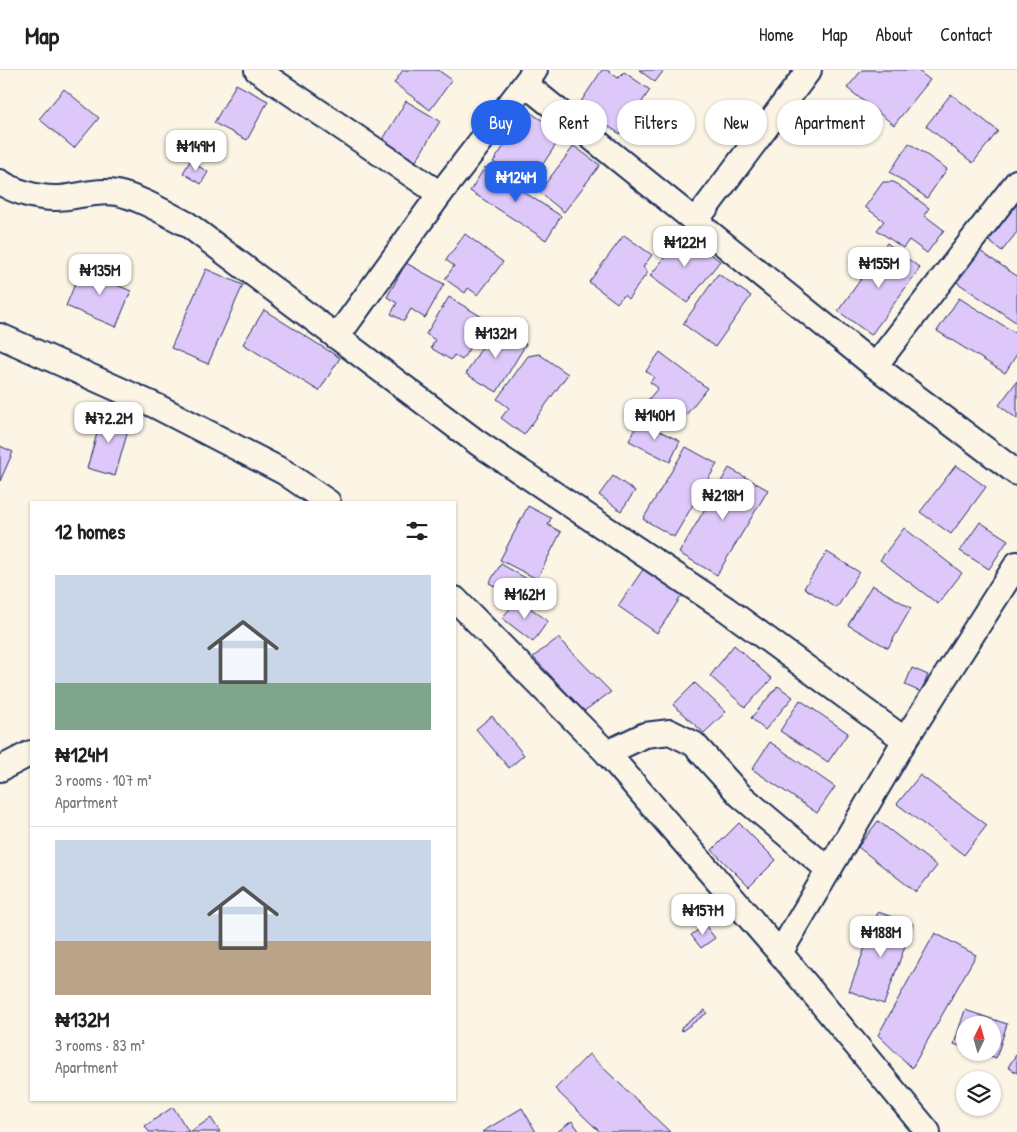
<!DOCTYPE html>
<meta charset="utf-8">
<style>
:root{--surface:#fff;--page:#f2f2f2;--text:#202124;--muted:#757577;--line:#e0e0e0;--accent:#2563eb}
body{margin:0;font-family:"Patrick Hand",sans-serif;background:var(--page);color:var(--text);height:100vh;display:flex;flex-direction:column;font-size:19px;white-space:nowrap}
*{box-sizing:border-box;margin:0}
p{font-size:16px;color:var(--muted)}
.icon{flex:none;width:28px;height:28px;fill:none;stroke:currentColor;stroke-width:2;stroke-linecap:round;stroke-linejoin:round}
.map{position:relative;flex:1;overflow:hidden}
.side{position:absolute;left:30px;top:431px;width:426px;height:600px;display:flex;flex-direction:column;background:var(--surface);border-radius:0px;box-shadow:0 1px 4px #0004}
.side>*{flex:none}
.guide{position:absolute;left:471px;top:30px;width:470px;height:45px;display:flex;gap:10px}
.needle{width:32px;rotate:5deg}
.fabs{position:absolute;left:956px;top:946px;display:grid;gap:10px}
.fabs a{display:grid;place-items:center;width:45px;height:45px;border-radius:50%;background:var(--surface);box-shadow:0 1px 4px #0004;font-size:25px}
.price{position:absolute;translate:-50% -42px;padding:0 11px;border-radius:10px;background:#fff;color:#222;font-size:16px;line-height:32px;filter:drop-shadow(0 1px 2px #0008)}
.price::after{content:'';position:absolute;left:50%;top:30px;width:15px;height:11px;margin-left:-8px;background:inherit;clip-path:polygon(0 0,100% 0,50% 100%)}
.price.selected{background:var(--accent);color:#fff}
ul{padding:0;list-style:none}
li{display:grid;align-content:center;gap:10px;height:265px;padding:0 25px}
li+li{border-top:1px solid var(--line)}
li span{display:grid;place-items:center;height:155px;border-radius:0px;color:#555}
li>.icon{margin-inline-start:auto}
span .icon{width:90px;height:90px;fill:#fffc;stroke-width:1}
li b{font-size:21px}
h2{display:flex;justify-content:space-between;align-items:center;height:60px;padding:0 25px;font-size:21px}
.pill{padding:0 18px;border-radius:22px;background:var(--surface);box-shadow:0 1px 4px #0004;font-size:18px;line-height:45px}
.pill.selected{background:var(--accent);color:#fff}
header{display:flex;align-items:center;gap:30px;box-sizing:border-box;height:70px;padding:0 25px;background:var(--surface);border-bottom:1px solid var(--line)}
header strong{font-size:24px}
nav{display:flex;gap:28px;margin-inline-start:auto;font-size:18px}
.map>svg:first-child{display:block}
.building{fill:#ddc8f9;stroke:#1b2f5e}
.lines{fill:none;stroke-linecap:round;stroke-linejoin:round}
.minor-casing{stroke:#1b2f5e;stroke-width:28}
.minor{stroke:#fcf5e5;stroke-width:24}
</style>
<header>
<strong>Map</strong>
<nav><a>Home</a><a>Map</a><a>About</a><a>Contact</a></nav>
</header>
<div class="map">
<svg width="1017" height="1062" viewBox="0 0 1017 1062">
<rect width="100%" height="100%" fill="#fcf5e5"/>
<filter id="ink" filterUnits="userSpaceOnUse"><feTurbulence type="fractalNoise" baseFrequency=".02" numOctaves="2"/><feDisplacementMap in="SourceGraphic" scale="10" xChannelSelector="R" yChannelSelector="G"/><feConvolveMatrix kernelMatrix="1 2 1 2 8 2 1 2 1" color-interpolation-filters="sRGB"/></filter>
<g filter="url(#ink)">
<g class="building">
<path d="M403,0h35l14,10 -22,30 -36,-27z"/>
<path d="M602,0h5l11,8 6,-6 26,18 -30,44 -42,-28z"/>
<path d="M639,0h25l-9,12z"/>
<path d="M862,0h55l13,10 -36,45 -47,-37z"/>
<path d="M236,14l32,17 -21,39 -33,-17z"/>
<path d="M64,19l35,29 -25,30 -35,-29z"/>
<path d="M951,24l47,37 -25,32 -47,-37z"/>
<path d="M406,31l34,20 -24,40 -34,-20z"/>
<path d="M528,41l35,23 -34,51 -36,-23z"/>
<path d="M909,73l38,26 -20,29 -37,-26z"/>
<path d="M574,76l26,19 -36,47 -25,-20z"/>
<path d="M190,91l18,11 -7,12 -18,-11z"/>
<path d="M485,97l76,49 -15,24 -76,-49z"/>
<path d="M883,112h11l35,26 -5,7 20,15 -17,23 -18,-13 -6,8 -26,-18 7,-9 -19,-14z"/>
<path d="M1015,133l2,2v27l-15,19 -16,-12z"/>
<path d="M465,164l38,28 -25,33 -10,-7 -3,5 -20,-14 9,-13 -8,-6z"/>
<path d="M683,164l37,27 -33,42 -37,-27z"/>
<path d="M624,165l28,20 -9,12 5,5 -20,27 -4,-4 -7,8 -28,-21z"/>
<path d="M887,173l33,25 -49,67 -33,-24z"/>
<path d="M977,179l40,27v47l-62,-42z"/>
<path d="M406,193l38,21 -19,34 -14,-9 -7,12 -13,-7 6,-11 -10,-6z"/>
<path d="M95,194l27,10 -5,11 14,6 -15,36 -50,-21 13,-32 10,4z"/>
<path d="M206,199l37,16 -35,79 -37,-16z"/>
<path d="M718,204l33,22 -36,51 -32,-23z"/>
<path d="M449,227l38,23 -25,40 -8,-5 -3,5 -20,-12 4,-8 -9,-6z"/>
<path d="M959,228l58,36v20l-12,19 -68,-42z"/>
<path d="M264,240l76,48 -21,33 -76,-47z"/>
<path d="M495,255l31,19 -29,48 -31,-18z"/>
<path d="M660,282l47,36 -28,36 -31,-24 10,-12 -8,-6 4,-5 -8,-6z"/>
<path d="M539,284l29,20 -44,61 -23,-17 8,-10 -12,-9 31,-43z"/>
<path d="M1017,311v38l-18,-14z"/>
<path d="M103,343l28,7 -16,56 -28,-8z"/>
<path d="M639,351l41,20 -10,21 -41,-21z"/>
<path d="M0,376l13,6 -13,29z"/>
<path d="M686,377l31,17 -43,73 -31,-18z"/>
<path d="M956,395l30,22 -35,47 -31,-22z"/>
<path d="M729,398l39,22 -51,85 -38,-22z"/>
<path d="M613,406l22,15 -14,20 -22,-16z"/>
<path d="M528,436l23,12 -3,7 13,7 -24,47 -37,-19z"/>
<path d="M980,452l28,18 -19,29 -29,-18z"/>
<path d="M904,458l58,45 -24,31 -58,-44z"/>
<path d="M827,482l32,20 -22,36 -33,-20z"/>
<path d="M501,494l28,16 -11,19 -29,-16z"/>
<path d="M644,498l39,26 -26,39 -39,-27z"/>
<path d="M872,515l39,23 -23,40 -40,-23z"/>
<path d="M518,529l30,22 -15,21 -31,-24z"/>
<path d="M558,568l53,54 -27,19 -51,-54z"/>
<path d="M734,575l38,34 -27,28 -35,-31z"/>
<path d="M912,598l16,7 -7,17 -16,-7z"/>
<path d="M695,613l31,29 -22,21 -31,-28z"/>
<path d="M778,616l15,11 -28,33 -14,-12z"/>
<path d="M800,630l48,33 -20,29 -48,-31z"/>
<path d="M492,646l32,39 -15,13 -33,-39z"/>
<path d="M770,672l65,45 -18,26 -65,-44z"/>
<path d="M920,705l67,50 -23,30 -67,-51z"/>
<path d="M878,751l59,45 -21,26 -58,-45z"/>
<path d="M739,753l37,37 -27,27 -37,-37z"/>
<path d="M878,842l35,12 -29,80 -35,-13z"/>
<path d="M705,855l10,13 -14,10 -10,-13z"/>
<path d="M935,863l41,22 -64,113 -34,-33z"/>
<path d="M705,940l2,3 -25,18 -1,-4z"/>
<path d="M965,940l42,14 -11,34 -16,-6h12v-27h-27v23l-11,-4z"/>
<path d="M589,984l81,78h-70l-45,-43z"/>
<path d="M1016,985l1,1v17l-9,-6z"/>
<path d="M173,1037l16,25h-40l-4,-6z"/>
<path d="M522,1038l14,24h-54z"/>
<path d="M211,1048l9,14h-30z"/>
<path d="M572,1051l8,11h-23z"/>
</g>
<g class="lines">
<g class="minor-casing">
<g id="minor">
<path d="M257,0l183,124 -103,143"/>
<path d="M535,0l-10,14 350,282 142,107"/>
<path d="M0,112c15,10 37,16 55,16 21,0 41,-9 62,-5 24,5 48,20 70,31l291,219 248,166 179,131 -125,213"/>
<path d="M440,124l85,-110"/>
<path d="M695,152l114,-152"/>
<path d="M0,266l156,70 128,66 44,30"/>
<path d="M875,296l142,-184"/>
<path d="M455,529l152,154 173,200 148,179"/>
<path d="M905,670l112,-176"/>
<path d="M607,683l38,-18 25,-3 24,12 46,51 89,75"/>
<path d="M0,699l31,-16"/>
</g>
</g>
<use href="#minor" class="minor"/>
</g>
</g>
</svg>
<div class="fabs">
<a><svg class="needle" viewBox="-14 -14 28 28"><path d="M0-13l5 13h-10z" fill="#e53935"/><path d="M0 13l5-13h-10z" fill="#757577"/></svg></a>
<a><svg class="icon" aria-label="layers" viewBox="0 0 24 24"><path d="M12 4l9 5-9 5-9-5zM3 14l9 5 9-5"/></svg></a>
</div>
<b class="price" style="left:196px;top:102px">₦149M</b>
<b class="price selected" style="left:516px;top:133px">₦124M</b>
<b class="price" style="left:685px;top:198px">₦122M</b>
<b class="price" style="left:879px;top:219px">₦155M</b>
<b class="price" style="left:100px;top:226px">₦135M</b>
<b class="price" style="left:496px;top:289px">₦132M</b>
<b class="price" style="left:655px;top:371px">₦140M</b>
<b class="price" style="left:109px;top:374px">₦72.2M</b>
<b class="price" style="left:723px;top:451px">₦218M</b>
<b class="price" style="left:525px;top:550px">₦162M</b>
<b class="price" style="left:703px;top:866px">₦157M</b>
<b class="price" style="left:881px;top:888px">₦188M</b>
<div class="guide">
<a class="pill selected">Buy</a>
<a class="pill">Rent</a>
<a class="pill">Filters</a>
<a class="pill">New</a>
<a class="pill">Apartment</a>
</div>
<section class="side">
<h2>12 homes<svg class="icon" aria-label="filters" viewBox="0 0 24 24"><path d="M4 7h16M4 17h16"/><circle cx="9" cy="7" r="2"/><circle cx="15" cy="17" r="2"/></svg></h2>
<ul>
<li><span style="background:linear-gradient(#c9d6e8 70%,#7fa58c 0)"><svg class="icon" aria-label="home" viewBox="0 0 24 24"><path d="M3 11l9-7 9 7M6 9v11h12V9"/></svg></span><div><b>₦124M</b><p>3 rooms · 107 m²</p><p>Apartment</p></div></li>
<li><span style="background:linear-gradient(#c9d6e8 65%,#b9a48a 0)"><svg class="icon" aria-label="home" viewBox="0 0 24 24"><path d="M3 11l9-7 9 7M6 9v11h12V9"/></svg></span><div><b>₦132M</b><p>3 rooms · 83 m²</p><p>Apartment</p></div></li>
</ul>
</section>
</div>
